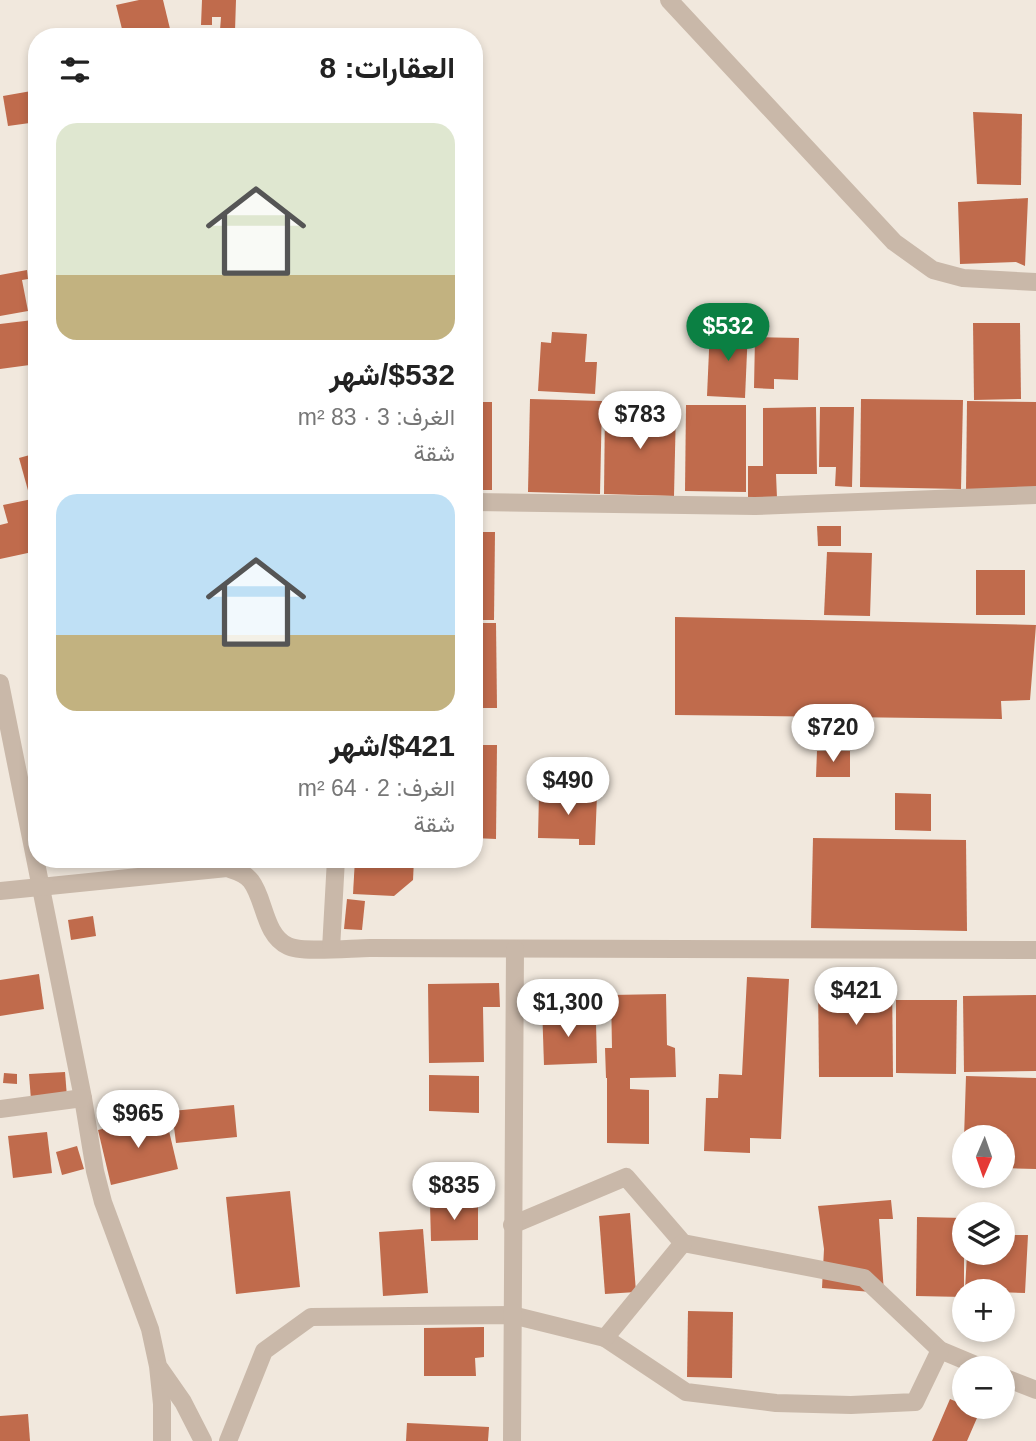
<!DOCTYPE html>
<html lang="ar">
<meta charset="utf-8">
<style>
:root{--surface:#fff;--page:#f2f2f2;--text:#222;--muted:#767676;--accent:#0b8043}
body{margin:0;font-family:Helvetica,Vazirmatn,sans-serif;background:var(--page);color:var(--text);direction:rtl;height:100vh;display:flex;flex-direction:column;font-size:26px;white-space:nowrap}
*{box-sizing:border-box;margin:0}
p{font-size:23px;color:var(--muted)}
.icon{flex:none;width:38px;height:38px;fill:none;stroke:currentColor;stroke-width:2;stroke-linecap:round;stroke-linejoin:round}
.map{position:relative;flex:1;overflow:hidden;direction:ltr}
.panel{position:absolute;left:28px;top:28px;width:455px;height:840px;display:flex;flex-direction:column;background:var(--surface);border-radius:28px;box-shadow:0 4px 10px #0003;direction:rtl}
.panel>*{flex:none}
.needle{width:46px;rotate:182deg}
.buttons{position:absolute;left:952px;top:1125px;display:grid;gap:14px}
.buttons a{display:grid;place-items:center;width:63px;height:63px;border-radius:50%;background:var(--surface);box-shadow:0 4px 10px #0003;font-size:35px}
.price{position:absolute;translate:-50% -60px;padding:0 16px;border-radius:24px;background:#fff;color:#222;font-size:23px;line-height:46px;filter:drop-shadow(0 2px 4px #0008)}
.price::after{content:'';position:absolute;left:50%;top:42px;width:21px;height:16px;margin-left:-10px;background:inherit;clip-path:polygon(0 0,100% 0,50% 100%)}
.price.selected{background:var(--accent);color:#fff}
ul{padding:0;list-style:none}
li{display:grid;align-content:center;gap:14px;height:371px;padding:0 28px}
li span{display:grid;place-items:center;height:217px;border-radius:21px;color:#555}
li>.icon{margin-inline-start:auto}
span .icon{width:126px;height:126px;fill:#fffc;stroke-width:1}
li b{font-size:30px}
h2{display:flex;justify-content:space-between;align-items:center;height:84px;padding:0 28px;font-size:30px}
.map>svg:first-child{display:block}
.building{fill:#c06b4c}
.lines{fill:none;stroke-linecap:round;stroke-linejoin:round}
.street{stroke:#c9b8a9;stroke-width:18}
</style>
<div class="map">
<svg width="1036" height="1441" viewBox="0 0 1036 1441">
<rect width="100%" height="100%" fill="#f1e8dd"/>
<g class="building">
<path d="M139,0h24l8,33 -16,4h-31l-8,-32z"/>
<path d="M202,0h34l-1,31 -15,-1 1,-13h-9v8h-11z"/>
<path d="M37,90v32l-29,4 -5,-30z"/>
<path d="M973,112l49,2 -1,71 -44,-1z"/>
<path d="M1028,198l-3,68 -9,-4 -56,2 -2,-62z"/>
<path d="M27,270l1,9 -6,1 6,31 -28,5v-41z"/>
<path d="M33,320l4,29v15l-37,5v-45z"/>
<path d="M973,323h47l1,76 -47,1z"/>
<path d="M710,328l38,1 -3,69 -38,-2z"/>
<path d="M552,332l35,2 -2,28h12l-2,32 -57,-3 3,-49 10,1z"/>
<path d="M755,337l44,1 -1,42 -24,-1v10l-20,-1z"/>
<path d="M530,399l72,2 -2,93 -72,-2z"/>
<path d="M861,399l102,1 -2,89 -101,-2z"/>
<path d="M967,401l69,1v89h-70z"/>
<rect x="474" y="402" width="18" height="88"/>
<path d="M686,405h60v87l-61,-1z"/>
<path d="M816,407l1,67h-41l1,24 -29,1v-33h15v-58z"/>
<path d="M820,407h34l-2,80 -17,-1 1,-19h-17z"/>
<path d="M605,408h71l-2,88 -70,-2z"/>
<path d="M37,453v39l-8,2 -10,-36z"/>
<path d="M37,498v53l-37,8v-34l8,-2 -5,-18z"/>
<path d="M817,526h24v20h-23z"/>
<path d="M474,532h21l-1,88h-20z"/>
<path d="M827,552l45,1 -2,63 -46,-1z"/>
<rect x="976" y="570" width="49" height="45"/>
<path d="M675,617l361,8 -6,75 -29,1 1,18 -327,-4z"/>
<path d="M474,623h22l1,85h-23z"/>
<path d="M474,745h23l-1,94 -22,-1z"/>
<path d="M817,751h33v26h-34z"/>
<path d="M539,793l58,2 -2,50h-16v-6l-41,-1z"/>
<path d="M895,793l36,1v37l-36,-1z"/>
<path d="M813,838l153,2 1,91 -156,-3z"/>
<path d="M355,859h59l-1,21 -19,16 -41,-2z"/>
<path d="M347,899l18,2 -3,29 -18,-1z"/>
<path d="M93,916l3,20 -25,4 -3,-20z"/>
<path d="M39,974l5,35 -44,7v-36z"/>
<path d="M747,977l42,2 -8,160 -31,-1v15l-46,-2 2,-53h12l1,-24 23,1z"/>
<path d="M892,977l1,100h-74l-1,-99z"/>
<path d="M499,983l1,24h-17l1,55 -55,1 -1,-79z"/>
<path d="M666,994l1,51 8,3 1,29 -46,1v11l19,1v54l-42,-1v-65h-1l-1,-30h7l-1,-53z"/>
<path d="M1036,995v76l-72,1 -1,-76z"/>
<path d="M896,1000h61l-1,74 -60,-1z"/>
<path d="M542,1005l54,18 1,40 -53,2z"/>
<path d="M65,1072l2,25 -36,3 -2,-26z"/>
<path d="M4,1073l13,1v10l-14,-1z"/>
<path d="M429,1075l50,1v37l-50,-2z"/>
<path d="M966,1076l70,2v91l-33,-1v-30h-39z"/>
<path d="M234,1105l3,32 -61,6 -4,-32z"/>
<path d="M165,1114l13,55 -67,16 -13,-55z"/>
<path d="M47,1132l5,41 -39,5 -5,-42z"/>
<path d="M77,1146l7,23 -22,6 -6,-23z"/>
<path d="M290,1191l10,96 -64,7 -10,-97z"/>
<path d="M891,1200l2,19h-14l5,74 -62,-5 2,-39 -6,-43z"/>
<path d="M478,1202v38l-47,1 -1,-37z"/>
<path d="M630,1213l6,79 -31,2 -6,-78z"/>
<path d="M917,1217l47,1v79l-48,-1z"/>
<path d="M423,1229l5,64 -45,3 -4,-64z"/>
<path d="M1003,1235h25l-3,58 -60,-2 2,-38h36z"/>
<path d="M688,1311l45,1 -1,66 -45,-1z"/>
<path d="M484,1327v30l-9,1 1,18h-52v-48z"/>
<path d="M950,1399l14,6v2h6l10,4 -13,30h-35z"/>
<path d="M28,1414l2,27h-30v-25z"/>
<path d="M407,1423l82,4 -1,14h-82z"/>
</g>
<g class="lines">
<g class="street">
<path d="M669,0l225,242 39,28 30,8 73,4"/>
<path d="M474,502l281,4 281,-11"/>
<path d="M0,683l83,415 12,73 8,31 47,127 8,37 4,38v37"/>
<path d="M0,891l227,-23c9,3 18,5 24,13 14,18 13,54 37,65 13,7 64,2 82,2l666,2"/>
<path d="M331,949l5,-90"/>
<path d="M0,1109l83,-11"/>
<path d="M512,1225l114,-48 57,66 181,35 76,72 43,18"/>
<path d="M605,1338l81,54 90,11 75,2 64,-3 25,-52"/>
<path d="M160,1369l23,33 20,39"/>
<path d="M1003,1377l33,13"/>
<path d="M228,1441l36,-90 47,-34 201,-2 93,23 78,-95"/>
<path d="M512,1441l3,-492"/>
</g>
</g>
</svg>
<div class="buttons">
<a><svg class="needle" viewBox="-14 -14 28 28"><path d="M0-13l5 13h-10z" fill="#e53935"/><path d="M0 13l5-13h-10z" fill="#767676"/></svg></a>
<a><svg class="icon" aria-label="layers" viewBox="0 0 24 24"><path d="M12 4l9 5-9 5-9-5zM3 14l9 5 9-5"/></svg></a>
<a>+</a>
<a>−</a>
</div>
<b class="price selected" style="left:728px;top:363px">$532</b>
<b class="price" style="left:640px;top:451px">$783</b>
<b class="price" style="left:833px;top:764px">$720</b>
<b class="price" style="left:568px;top:817px">$490</b>
<b class="price" style="left:856px;top:1027px">$421</b>
<b class="price" style="left:568px;top:1039px">$1,300</b>
<b class="price" style="left:138px;top:1150px">$965</b>
<b class="price" style="left:454px;top:1222px">$835</b>
<section class="panel">
<h2>العقارات: 8<svg class="icon" aria-label="filters" viewBox="0 0 24 24"><path d="M4 7h16M4 17h16"/><circle cx="9" cy="7" r="2"/><circle cx="15" cy="17" r="2"/></svg></h2>
<ul>
<li><span style="background:linear-gradient(#dfe7d0 70%,#c2b280 0)"><svg class="icon" aria-label="home" viewBox="0 0 24 24"><path d="M3 11l9-7 9 7M6 9v11h12V9"/></svg></span><div><b>$532/شهر</b><p>الغرف: 3 · 83 m²</p><p>شقة</p></div></li>
<li><span style="background:linear-gradient(#bfe0f5 65%,#c2b280 0)"><svg class="icon" aria-label="home" viewBox="0 0 24 24"><path d="M3 11l9-7 9 7M6 9v11h12V9"/></svg></span><div><b>$421/شهر</b><p>الغرف: 2 · 64 m²</p><p>شقة</p></div></li>
</ul>
</section>
</div>
